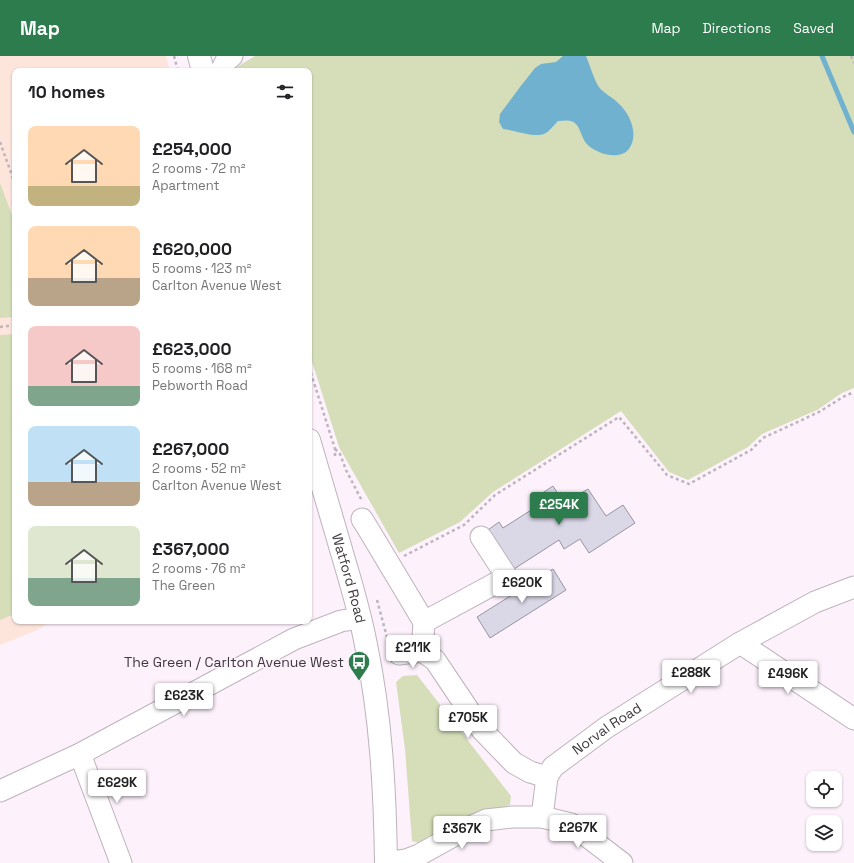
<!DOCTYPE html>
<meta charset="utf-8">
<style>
:root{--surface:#fff;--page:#f6f6f6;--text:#202124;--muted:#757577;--accent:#2d7c4d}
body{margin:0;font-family:"Space Grotesk",sans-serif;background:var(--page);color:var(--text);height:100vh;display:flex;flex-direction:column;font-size:15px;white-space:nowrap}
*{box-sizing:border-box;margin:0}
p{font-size:13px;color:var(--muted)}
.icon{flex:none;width:22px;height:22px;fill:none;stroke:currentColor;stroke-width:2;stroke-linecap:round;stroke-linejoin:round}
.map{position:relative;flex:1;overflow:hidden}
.panel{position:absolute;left:12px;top:12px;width:300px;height:556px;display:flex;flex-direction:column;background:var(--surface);border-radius:8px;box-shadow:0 1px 3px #0004}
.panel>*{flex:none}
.controls{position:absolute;left:806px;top:715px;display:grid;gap:8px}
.controls a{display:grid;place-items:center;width:36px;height:36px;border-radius:8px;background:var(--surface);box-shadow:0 1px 3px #0004;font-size:20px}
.price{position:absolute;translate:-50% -34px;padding:0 9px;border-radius:4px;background:#fff;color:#222;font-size:13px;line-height:26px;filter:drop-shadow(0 1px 2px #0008)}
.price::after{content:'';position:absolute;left:50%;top:24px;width:12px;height:9px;margin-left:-6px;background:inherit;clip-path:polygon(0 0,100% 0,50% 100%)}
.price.selected{background:var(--accent);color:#fff}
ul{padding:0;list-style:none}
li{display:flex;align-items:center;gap:12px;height:100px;padding:0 16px}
li span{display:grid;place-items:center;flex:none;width:112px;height:80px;border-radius:8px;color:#555}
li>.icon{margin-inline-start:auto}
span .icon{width:48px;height:48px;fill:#fffc;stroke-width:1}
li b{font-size:17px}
h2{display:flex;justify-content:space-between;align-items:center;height:48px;padding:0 16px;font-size:17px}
header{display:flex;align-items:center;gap:24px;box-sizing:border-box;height:56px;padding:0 20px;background:var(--accent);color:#fff}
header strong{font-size:19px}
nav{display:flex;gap:22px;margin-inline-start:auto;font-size:14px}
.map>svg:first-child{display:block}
.education{fill:#fee5dc}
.green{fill:#d5deb9}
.water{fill:#70b1d0}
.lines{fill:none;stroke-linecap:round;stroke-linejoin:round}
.stream{stroke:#70b1d0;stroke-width:5}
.building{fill:#dad7e6;stroke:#9794a2}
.minor-casing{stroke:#beb2bd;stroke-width:23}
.major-casing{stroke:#beb2bd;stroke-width:24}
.path{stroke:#bdb4bd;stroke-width:2.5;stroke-dasharray:3 3;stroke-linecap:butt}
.minor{stroke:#fff;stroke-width:21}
.major{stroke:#fff;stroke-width:22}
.labels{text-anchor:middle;stroke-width:3;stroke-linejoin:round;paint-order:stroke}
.street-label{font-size:14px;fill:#3d383d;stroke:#fdf1fc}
.poi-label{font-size:14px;fill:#3d383d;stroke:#fdf1fc;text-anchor:end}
</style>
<header>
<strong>Map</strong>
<nav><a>Map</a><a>Directions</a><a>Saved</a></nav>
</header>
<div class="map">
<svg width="854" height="807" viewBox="0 0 854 807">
<rect width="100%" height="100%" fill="#fdf1fc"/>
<path class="education" d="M0,0h166l4,15h-155v550h37l-17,10 -35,14z"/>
<g class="green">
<path d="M255,0h599v332l-12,5 -25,17 -55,24 -14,13 -60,33 -19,-8 -48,-61 -128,81 -33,30 -61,31 -60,-106 -30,-95v-281h-75l1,-3z"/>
<path d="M0,127l15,40v94l-15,1z"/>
<path d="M15,278v280l-15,6v-285z"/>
<path d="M417,619l94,121 -1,9 -48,13 -43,25 -7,-2 -7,-92 -9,-67 7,-6z"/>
</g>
<path class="water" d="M563,0h23c4,9 8,24 13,31 5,7 14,10 19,16 12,10 22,33 10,47 -10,11 -34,3 -42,-7 -4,-5 -6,-15 -10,-19 -5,-5 -11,-3 -18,-3 -4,4 -9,11 -14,13 -11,4 -30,-4 -41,-5l-4,-7 1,-8 20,-27 15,-19 6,-4 15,-2z"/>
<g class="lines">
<path class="stream" d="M822,0l32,76"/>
</g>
<g class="building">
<path d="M553,430l5,8 3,-2 5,7 8,-5 2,2 12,-7 18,27 17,-11 12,18 -46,30 -9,-14 -16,10 -5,-9 -45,29 -26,-39 11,-8 4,6 33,-21 -4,-7z"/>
<path d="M553,513l13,21 -76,48 -13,-21z"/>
</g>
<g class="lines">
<g class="minor-casing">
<g id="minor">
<path d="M221,15l5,-10 6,-5"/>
<path d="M362,463l8,13 54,90 -2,29"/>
<path d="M424,566l83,-45 -26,-40"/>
<path d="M740,587l114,76"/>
<path d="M399,598l23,-3 13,9 47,70 32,33 16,9 17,5"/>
<path d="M80,698l41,109"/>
<path d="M0,735l80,-37 214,-115 47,-18 19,-3"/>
<path id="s1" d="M542,761l5,-40 6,-10 54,-40 133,-84 75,-41 39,-15"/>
<path d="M386,805h13l7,-1 13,-5 45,-25 22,-10 26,-3h30l29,7 51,39"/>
</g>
</g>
<g class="major-casing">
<g id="major">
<path d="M199,0l4,15"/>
<path id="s2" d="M309,384c12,41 24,82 36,123 8,27 16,55 21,82 15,72 19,145 20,218"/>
</g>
</g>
<g class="path">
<path d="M174,0l4,15"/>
<path d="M851,0l3,7"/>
<path d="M0,86l15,42"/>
<path d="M0,271l15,-2"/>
<path d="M309,311l26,82v8"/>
<path d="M335,393l5,5 6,16 16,31"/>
<path d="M404,500l60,-31 31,-30 124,-78 48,58 22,9 62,-34 12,-12 56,-26 24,-15 11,-5"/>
<path d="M377,544l11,41"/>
</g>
<use href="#minor" class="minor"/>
<use href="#major" class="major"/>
</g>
<defs>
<g id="bus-pin" transform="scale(1.15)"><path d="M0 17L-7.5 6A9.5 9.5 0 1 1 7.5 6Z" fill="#2d7c4d" stroke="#fdf1fc"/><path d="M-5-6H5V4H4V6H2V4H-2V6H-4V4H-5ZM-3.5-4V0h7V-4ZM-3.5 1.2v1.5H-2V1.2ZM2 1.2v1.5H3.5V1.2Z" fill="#fff"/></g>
</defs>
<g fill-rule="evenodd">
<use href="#bus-pin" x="359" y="606"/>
</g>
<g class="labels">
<g class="street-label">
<text dy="5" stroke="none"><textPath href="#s2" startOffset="144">Watford Road</textPath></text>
<text dy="5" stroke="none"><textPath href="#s1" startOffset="118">Norval Road</textPath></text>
</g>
<g class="poi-label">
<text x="344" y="611">The Green / Carlton Avenue West</text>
</g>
</g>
</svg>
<div class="controls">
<a><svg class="icon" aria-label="locate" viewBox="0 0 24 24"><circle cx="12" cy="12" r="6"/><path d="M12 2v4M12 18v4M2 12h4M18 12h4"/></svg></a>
<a><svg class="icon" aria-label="layers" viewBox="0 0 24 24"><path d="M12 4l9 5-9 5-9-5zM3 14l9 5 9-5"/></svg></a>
</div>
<b class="price selected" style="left:559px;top:470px">£254K</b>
<b class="price" style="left:522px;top:548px">£620K</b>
<b class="price" style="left:413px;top:613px">£211K</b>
<b class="price" style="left:691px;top:638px">£288K</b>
<b class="price" style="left:788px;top:639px">£496K</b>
<b class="price" style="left:184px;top:661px">£623K</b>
<b class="price" style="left:468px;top:683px">£705K</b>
<b class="price" style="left:117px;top:748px">£629K</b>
<b class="price" style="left:578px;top:793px">£267K</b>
<b class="price" style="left:462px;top:794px">£367K</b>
<section class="panel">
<h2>10 homes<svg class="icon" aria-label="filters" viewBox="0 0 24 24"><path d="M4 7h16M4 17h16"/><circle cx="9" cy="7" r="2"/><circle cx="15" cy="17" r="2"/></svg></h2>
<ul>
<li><span style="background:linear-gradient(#ffd9b3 75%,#c2b280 0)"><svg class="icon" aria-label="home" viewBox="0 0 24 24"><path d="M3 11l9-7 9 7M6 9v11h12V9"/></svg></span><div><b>£254,000</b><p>2 rooms · 72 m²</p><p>Apartment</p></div></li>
<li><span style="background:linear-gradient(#ffd9b3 65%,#b9a48a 0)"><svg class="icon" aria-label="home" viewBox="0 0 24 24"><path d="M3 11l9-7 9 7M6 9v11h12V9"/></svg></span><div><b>£620,000</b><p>5 rooms · 123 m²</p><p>Carlton Avenue West</p></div></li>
<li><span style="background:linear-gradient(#f6c9c9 75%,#7fa58c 0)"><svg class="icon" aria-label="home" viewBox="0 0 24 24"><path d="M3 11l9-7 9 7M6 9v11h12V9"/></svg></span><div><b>£623,000</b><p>5 rooms · 168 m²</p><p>Pebworth Road</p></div></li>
<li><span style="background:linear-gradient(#bfe0f5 70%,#b9a48a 0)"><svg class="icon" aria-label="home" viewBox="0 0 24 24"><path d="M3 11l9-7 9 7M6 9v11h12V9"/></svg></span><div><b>£267,000</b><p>2 rooms · 52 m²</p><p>Carlton Avenue West</p></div></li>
<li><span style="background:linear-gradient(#dfe7d0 65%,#7fa58c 0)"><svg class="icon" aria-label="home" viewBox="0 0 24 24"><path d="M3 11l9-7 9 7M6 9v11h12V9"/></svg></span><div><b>£367,000</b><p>2 rooms · 76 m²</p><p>The Green</p></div></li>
</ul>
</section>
</div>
